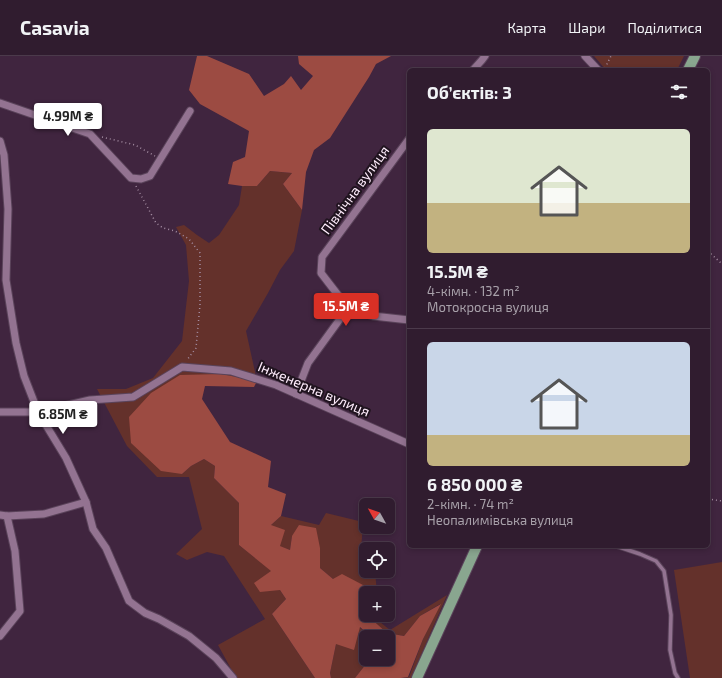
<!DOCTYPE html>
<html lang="uk">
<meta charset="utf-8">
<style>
:root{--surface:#301c2f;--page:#382537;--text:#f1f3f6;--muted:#a8a1aa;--line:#4b3a4b;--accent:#d93025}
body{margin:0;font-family:"Exo 2",sans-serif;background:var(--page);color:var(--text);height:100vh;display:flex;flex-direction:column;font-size:15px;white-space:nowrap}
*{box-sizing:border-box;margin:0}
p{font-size:13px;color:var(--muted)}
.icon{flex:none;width:22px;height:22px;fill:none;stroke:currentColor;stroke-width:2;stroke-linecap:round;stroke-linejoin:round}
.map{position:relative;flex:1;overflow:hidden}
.sheet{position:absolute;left:407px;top:12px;width:303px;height:480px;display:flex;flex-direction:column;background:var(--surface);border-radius:6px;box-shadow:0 2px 6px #0003,0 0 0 1px var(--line)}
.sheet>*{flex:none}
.needle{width:26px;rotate:310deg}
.fabs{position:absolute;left:359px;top:442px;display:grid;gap:8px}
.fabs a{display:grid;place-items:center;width:36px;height:36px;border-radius:6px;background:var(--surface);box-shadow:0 2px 6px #0003,0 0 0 1px var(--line);font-size:20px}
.price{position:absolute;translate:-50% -34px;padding:0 9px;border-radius:4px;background:#fff;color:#222;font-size:13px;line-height:26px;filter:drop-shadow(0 1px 2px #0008)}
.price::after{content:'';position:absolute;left:50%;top:24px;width:12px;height:9px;margin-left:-6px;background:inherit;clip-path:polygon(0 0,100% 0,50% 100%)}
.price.current{background:var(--accent);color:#fff}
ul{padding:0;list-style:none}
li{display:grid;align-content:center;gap:8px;height:212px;padding:0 20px}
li+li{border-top:1px solid var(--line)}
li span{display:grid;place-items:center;height:124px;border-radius:6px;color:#555}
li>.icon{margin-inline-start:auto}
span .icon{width:72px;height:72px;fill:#fffc;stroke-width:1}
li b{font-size:17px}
h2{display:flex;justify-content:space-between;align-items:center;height:48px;padding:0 20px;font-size:17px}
header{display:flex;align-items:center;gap:24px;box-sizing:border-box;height:56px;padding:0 20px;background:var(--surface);border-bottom:1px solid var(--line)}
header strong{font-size:19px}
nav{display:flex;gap:22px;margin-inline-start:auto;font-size:14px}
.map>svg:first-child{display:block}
.green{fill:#64312b}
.forest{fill:#9c4b42}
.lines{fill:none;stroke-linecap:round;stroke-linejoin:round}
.lane-casing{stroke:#5a435a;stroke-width:5.5}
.street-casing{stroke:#5a435a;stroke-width:9}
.primary-casing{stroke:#5a435a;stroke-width:12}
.path{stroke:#a48da2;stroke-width:1.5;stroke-dasharray:1 3;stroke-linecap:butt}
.lane{stroke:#937391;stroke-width:3.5}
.street{stroke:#937391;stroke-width:7}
.primary{stroke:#89a68f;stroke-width:10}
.labels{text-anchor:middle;stroke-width:4;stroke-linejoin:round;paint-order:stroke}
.street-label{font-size:14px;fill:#ffedfd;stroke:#20141f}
</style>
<header>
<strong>Casavia</strong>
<nav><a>Карта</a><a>Шари</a><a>Поділитися</a></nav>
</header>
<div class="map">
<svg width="722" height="622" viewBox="0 0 722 622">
<rect width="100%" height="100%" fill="#40253f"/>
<g class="green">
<path d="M594,0h90l-7,14h-71z"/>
<path d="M270,115l22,2 -9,11 19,26 -8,41 -14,19 -12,23 -22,38 11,50 -77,-6 2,99 9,-8 13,-7 11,7 -1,12 25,25v42l33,26 -17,12 25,7 6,9 -14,15 43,64h-79l-18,-33 47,-26 -41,-63 -17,-4 -20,8 -11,-6 26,-25 -13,-52h-32l-30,-31 -30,-57h29l27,-11 29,-37 7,-60 -3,-36 -10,-18 8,-2 13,10 12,8 10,-8 20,-30 3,-19h15z"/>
<path d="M326,457l37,9 -2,29 5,6v14h9l2,22h-7l-5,-7 -11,-5 -21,-2 -13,-11v-20l-28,-12 -2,14 -11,-4 -8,-21 10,-9 38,9z"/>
<path d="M722,506v116h-32l-16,-108z"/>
<path d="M447,539l-36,83h-10l8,-1 14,-38 17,-35 -20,12 -16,20 -17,-3 -20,-18h4l19,15z"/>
<path d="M359,571l12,10h-5v22h4l-15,19h-24l-1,-5 6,-29z"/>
</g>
<g class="forest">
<path d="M197,0h10l42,18 15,22 20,-12 7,-8 10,14 12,-14 -14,-12 -1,-8h93l-15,8 -7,13 -39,61 -16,12 -8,22 -4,38 -19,-26 9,-11 -22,-2 -13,15h-15l-14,-2 5,-22 12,-5 4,-26 -49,-27 -11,-14z"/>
<path d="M221,318l36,7 -3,6 -49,-1 -3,13 28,43 41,19 -3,26 18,7 -5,22 -10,9 14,5 -5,16 10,4 2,-14 7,-11 17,3 4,20v20l13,11 9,-5 23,12 5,7h-4v14l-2,5 2,3h1l20,18 17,3 16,-20 21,-12 -18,35 -15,38 -7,1h-46l15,-19h18v-22h-17l-11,-10 -6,23 -18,-6 -6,29 1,5h-16l-43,-64 14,-15 -6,-9 -20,2 -6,-9 17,-12 -32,-26v-42l-25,-25 1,-12 -11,-7 -13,7 -9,8 -21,-3 -30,-28 -2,-26 22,-24 29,-18z"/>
</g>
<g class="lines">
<g class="lane-casing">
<path id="lane" d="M616,490l24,8 16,7 8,10 7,44 -1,35 5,23 3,5"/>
</g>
<g class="street-casing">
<g id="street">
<path d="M585,0l13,14"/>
<path d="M473,14l9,-10 3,-4"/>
<path d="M0,47l90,31 41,44 10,1 9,-3 40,-65"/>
<path d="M0,85l4,14 4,54 -2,71 10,63 8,33 14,36 28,46 20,44 7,27 13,19 23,53 16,12 14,6 30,17 27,22 17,20"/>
<path d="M348,252l25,8 36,4"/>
<path d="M296,338l12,-31 40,-55 -27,-35 1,-16 87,-118"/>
<path d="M0,356h38l52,-12 43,-3 49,-30 49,4 45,14 133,59"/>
<path d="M0,459l7,1 37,-2 42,-12"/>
<path d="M0,580l20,-25 -5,-60 -8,-35"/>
</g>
</g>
<g class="primary-casing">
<g id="primary">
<path d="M688,14l7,-14"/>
<path d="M417,622l60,-132"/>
</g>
</g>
<g class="path">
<path d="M605,12l6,-12"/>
<path d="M102,81l33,8 20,11"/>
<path d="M136,130l20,37 7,5 12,3 14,8 11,14v52l-4,43 -9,12"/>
<path d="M708,195l14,13"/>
<path d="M708,443l14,2"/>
</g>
<use href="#lane" class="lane"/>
<use href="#street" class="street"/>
<use href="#primary" class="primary"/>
</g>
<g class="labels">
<g class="street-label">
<text transform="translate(355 134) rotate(-54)" y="5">Північна вулиця</text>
<text transform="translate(314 333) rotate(23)" y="5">Інженерна вулиця</text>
</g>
</g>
</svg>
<div class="fabs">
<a><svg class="needle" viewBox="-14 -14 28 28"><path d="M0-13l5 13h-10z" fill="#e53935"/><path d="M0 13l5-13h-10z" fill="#a8a1aa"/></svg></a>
<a><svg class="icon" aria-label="locate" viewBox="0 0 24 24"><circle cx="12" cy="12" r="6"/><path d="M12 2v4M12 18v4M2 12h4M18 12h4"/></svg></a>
<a>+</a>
<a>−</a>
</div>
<b class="price" style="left:68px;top:81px">4.99M ₴</b>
<b class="price current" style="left:346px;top:271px">15.5M ₴</b>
<b class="price" style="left:63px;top:379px">6.85M ₴</b>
<section class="sheet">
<h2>Об’єктів: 3<svg class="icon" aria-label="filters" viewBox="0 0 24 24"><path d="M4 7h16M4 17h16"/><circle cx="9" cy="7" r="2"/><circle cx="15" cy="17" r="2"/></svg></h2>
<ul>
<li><span style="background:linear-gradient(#dfe7d0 60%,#c2b280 0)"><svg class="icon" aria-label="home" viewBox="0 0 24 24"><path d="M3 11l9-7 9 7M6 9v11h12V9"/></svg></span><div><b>15.5M ₴</b><p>4-кімн. · 132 m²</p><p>Мотокросна вулиця</p></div></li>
<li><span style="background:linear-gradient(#c9d6e8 75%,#c2b280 0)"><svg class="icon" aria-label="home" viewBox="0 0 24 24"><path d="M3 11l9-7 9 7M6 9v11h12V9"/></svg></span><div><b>6 850 000 ₴</b><p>2-кімн. · 74 m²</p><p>Неопалимівська вулиця</p></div></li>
</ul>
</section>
</div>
